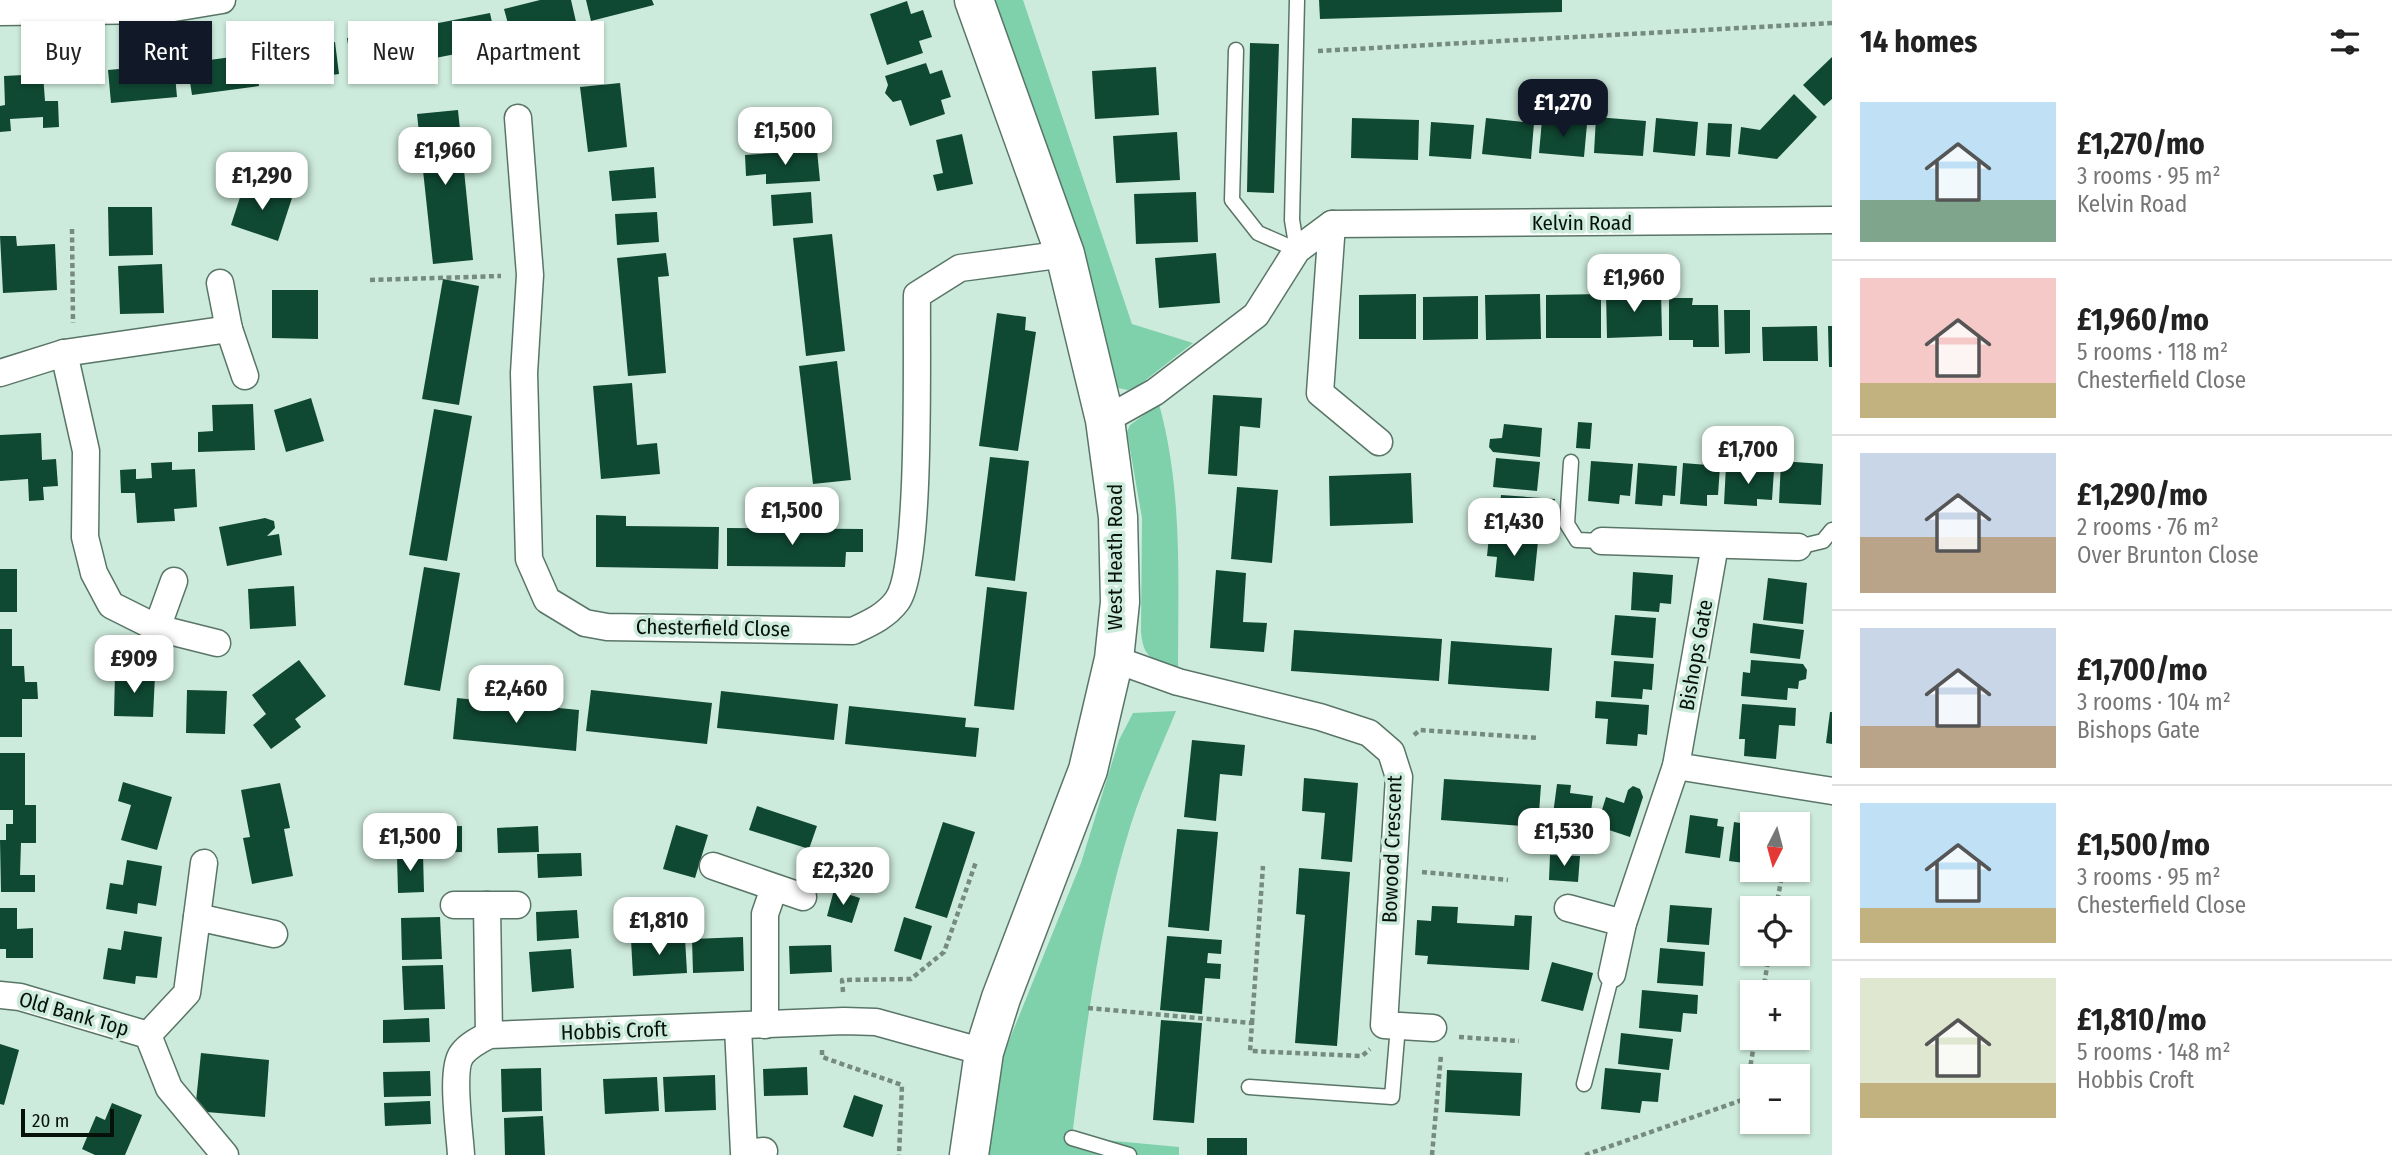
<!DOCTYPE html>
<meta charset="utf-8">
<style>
:root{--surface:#fff;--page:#f6f6f6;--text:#222;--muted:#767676;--line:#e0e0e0;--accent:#111827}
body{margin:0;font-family:"Fira Sans Condensed",sans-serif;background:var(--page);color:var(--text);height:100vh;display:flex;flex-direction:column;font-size:26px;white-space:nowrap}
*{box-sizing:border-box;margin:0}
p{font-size:23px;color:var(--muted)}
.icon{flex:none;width:38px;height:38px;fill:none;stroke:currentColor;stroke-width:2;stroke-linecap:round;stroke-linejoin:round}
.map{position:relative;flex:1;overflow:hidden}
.details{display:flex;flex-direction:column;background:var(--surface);width:560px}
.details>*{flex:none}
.top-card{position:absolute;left:21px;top:21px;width:665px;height:63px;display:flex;gap:14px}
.needle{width:46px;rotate:186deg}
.tools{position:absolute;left:1740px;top:812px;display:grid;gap:14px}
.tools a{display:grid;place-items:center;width:70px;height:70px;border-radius:0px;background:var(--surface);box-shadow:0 2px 5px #0004;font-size:35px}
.scale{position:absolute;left:21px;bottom:18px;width:93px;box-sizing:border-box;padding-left:7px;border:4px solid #07110c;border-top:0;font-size:19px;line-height:24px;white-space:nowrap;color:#07110c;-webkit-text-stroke:5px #cdebdc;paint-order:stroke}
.price{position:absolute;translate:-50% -60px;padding:0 16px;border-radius:14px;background:#fff;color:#222;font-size:23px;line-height:46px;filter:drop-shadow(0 2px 4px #0008)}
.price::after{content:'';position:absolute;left:50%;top:42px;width:21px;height:16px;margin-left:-10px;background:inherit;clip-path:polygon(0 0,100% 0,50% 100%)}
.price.selected{background:var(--accent);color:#fff}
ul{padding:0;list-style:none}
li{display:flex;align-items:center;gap:21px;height:175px;padding:0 28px}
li+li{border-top:2px solid var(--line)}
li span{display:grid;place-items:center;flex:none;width:196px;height:140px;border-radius:0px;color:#555}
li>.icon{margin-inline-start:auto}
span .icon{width:84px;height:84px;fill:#fffc;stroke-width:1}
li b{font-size:30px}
h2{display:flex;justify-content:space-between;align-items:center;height:84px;padding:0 28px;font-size:30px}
.tag{padding:0 24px;border-radius:0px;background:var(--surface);box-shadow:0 2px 5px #0004;font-size:24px;line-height:63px}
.tag.selected{background:var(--accent);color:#fff}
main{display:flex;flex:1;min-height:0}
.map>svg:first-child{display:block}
.green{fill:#7ed1ab}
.building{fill:#104933}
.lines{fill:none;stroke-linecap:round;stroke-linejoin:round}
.lane-casing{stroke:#597567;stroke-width:17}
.street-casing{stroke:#597567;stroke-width:29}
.secondary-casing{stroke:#597567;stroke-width:41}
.path{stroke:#768b80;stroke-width:4.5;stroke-dasharray:5 3.5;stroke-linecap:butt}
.lane{stroke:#fff;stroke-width:14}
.street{stroke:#fff;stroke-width:26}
.secondary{stroke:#fff;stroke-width:38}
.labels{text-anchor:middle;stroke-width:7;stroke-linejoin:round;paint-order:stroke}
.street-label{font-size:21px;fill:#07110c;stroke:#cdebdc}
</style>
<main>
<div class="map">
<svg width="1832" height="1155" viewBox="0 0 1832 1155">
<rect width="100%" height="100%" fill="#cdebdc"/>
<g class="green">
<path d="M985,0h38l109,324 61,19 -55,43 -10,4 -10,-2 -6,-8z"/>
<path d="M1159,404c24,87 19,176 19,265 -23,-7 -35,-10 -37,-37l1,-114 -15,-86 3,-7z"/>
<path d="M1176,711c-15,37 -33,75 -45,113 -32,102 -46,208 -59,313l107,10v8h-191l14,-97 79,-195 38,-123 14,-27z"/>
</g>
<g class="building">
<path d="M540,0h31l6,26 -64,16 -9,-33z"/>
<path d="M586,0h66l2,5 -63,16z"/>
<path d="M1319,0h243v12l-242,7z"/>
<path d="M907,1l4,13 12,-4 9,27 -13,4 4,12 -36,12 -17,-51z"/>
<path d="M490,13l7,33 -67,13 -7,-33z"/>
<path d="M412,28l5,34 -65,9 -5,-33z"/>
<path d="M335,42l4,32 -67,9 -5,-31z"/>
<path d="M1250,43l29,1 -5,149 -27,-1z"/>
<path d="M254,54l5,32 -67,9 -5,-32z"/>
<path d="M1832,57v42l-8,7 -21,-21z"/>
<path d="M926,63l4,11 12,-4 9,27 -10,3 4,14 -35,12 -9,-26 -8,2 -8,-9 3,-8 -3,-9z"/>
<path d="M174,64l3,33 -66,6 -3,-33z"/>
<path d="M1156,67l3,48 -64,4 -3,-48z"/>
<path d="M43,74l2,27h13l1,26 -16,1v-11l-33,2 1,12 -11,1v-26l5,-1 -1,-29z"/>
<path d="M620,83l7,64 -39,5 -8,-65z"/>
<path d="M1794,94l23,23 -40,42 -39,-5 3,-27 19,3z"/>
<path d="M458,110l15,150 -40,4 -16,-150z"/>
<path d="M1596,117l50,4 -3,35 -49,-3z"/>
<path d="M1352,118l67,2 -1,40 -67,-2z"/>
<path d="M1486,118l48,5 -3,36 -49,-5z"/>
<path d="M1656,118l42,4 -3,34 -42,-4z"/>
<path d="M1542,120l45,4 -3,33 -45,-4z"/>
<path d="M1431,122l43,3 -3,34 -42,-3z"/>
<path d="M1708,123l24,1 -2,33 -24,-2z"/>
<path d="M1177,132l3,48 -64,3 -3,-47z"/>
<path d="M962,134l11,50 -36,7 -4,-16 10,-2 -7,-33z"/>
<path d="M817,150l3,31 -54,3v-10l-20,2 -1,-21z"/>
<path d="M654,167l2,31 -44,3 -3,-30z"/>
<path d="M245,182l47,16 -14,43 -47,-16z"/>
<path d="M811,192l2,31 -40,3 -2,-31z"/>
<path d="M1196,192l2,50 -62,2 -2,-50z"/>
<path d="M108,207h44l1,48 -44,1z"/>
<path d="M657,212l2,30 -42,3 -2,-31z"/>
<path d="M832,234l13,117 -39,5 -13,-118z"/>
<path d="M0,236h16l1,10 38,-2 2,46 -54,3z"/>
<path d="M666,253l3,23 -11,1 8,96 -38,3 -11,-118z"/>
<path d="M1216,253l4,50 -61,5 -4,-50z"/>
<path d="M162,264l2,49 -44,1 -2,-48z"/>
<path d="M443,279l36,7 -20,119 -37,-6z"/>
<path d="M272,290h46v49l-46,-1z"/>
<path d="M1661,291l1,45 -55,2 -1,-45z"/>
<path d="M1416,294v45h-57v-44z"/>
<path d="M1540,294l1,45 -55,1 -1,-45z"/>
<path d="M1601,294v44h-55v-43z"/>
<path d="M1478,296v43l-55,1v-43z"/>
<path d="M1669,298h24l-1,7h26l1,42h-26v-7h-24z"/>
<path d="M1724,310h26v43l-25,1z"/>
<path d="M997,313l29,4 -1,13 11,2 -18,119 -39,-5z"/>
<path d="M1817,326l1,35h-55l-1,-34z"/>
<path d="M1828,326h4v41h-3z"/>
<path d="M837,361l14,119 -38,4 -14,-118z"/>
<path d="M632,383l5,62 20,-2 3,31 -59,5 -8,-93z"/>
<path d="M1213,395l49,3 -2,30 -20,-2 -3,50 -29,-2z"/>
<path d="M311,398l13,43 -38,11 -12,-42z"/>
<path d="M253,404l2,46 -57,2v-20l15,-1 -1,-26z"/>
<path d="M434,409l38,7 -25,145 -38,-6z"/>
<path d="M1578,422l14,1 -2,26 -14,-1z"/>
<path d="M1504,424l38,4 -2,29 -47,-5 -4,-5 1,-8 12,-1z"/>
<path d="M41,433l1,27 14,-1 2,27 -15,1 1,13 -15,1 -1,-22 -28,2v-46z"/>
<path d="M990,457l39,4 -14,120 -40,-5z"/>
<path d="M1496,458l44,4 -3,29 -44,-4z"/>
<path d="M1591,461l42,3 -3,32 -10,-1 -1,9 -31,-3z"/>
<path d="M1781,461l42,3 -2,41 -42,-2z"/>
<path d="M172,462v8l23,-1 2,38 -23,2 1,12 -38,2 -2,-30h-14l-1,-23 16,-1v10l16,-1 -1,-15z"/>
<path d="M1638,463l39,3 -2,30 -12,-1 -1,11 -27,-2z"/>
<path d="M1683,463l37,3 -2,29h-11v11l-27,-2z"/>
<path d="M1726,466l48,4 -2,30 -15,-1v7l-33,-2z"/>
<path d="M1411,473l2,50 -83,3 -1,-50z"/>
<path d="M1237,487l41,3 -6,73 -41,-4z"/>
<path d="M1501,495l54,4 -2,26 -10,-1v11l-33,-2 1,-13 -12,-1z"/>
<path d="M596,515l30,1v10l93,1 -1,42 -122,-2z"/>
<path d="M265,518l9,3 1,7 -8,8 12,-2 3,21 -55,11 -8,-39z"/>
<path d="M727,528l136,1v23h-17l-1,15 -118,-1z"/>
<path d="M1489,536l49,5 -4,40 -39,-4 2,-20 -10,-1z"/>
<path d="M424,567l36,6 -20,118 -36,-6z"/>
<rect x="0" y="569" width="17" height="43"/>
<path d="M1216,570l30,3 -3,49 24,1 -3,29 -54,-4z"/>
<path d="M1633,572l40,3 -2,29 -11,-1 -1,9 -28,-2z"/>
<path d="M1768,578l39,5 -4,41 -40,-4z"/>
<path d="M294,586l2,40 -46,3 -2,-40z"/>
<path d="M987,587l40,5 -13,118 -40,-4z"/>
<path d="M1615,615l41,3 -3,40 -42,-3z"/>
<path d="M1753,623l51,7 -4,29 -50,-6z"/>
<path d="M0,629h12v37h12l1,16h12l1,17h-16v38h-22z"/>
<path d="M1294,630l148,9 -3,42 -148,-10z"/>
<path d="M1451,641l101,7 -3,43 -101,-7z"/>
<path d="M299,660l27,36 -31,23 6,8 -30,22 -18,-24 13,-11 -14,-19z"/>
<path d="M1751,660l52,4 4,6 -1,9 -7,2 -1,8 -10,-1 -1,12 -46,-4 2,-24 7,1z"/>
<path d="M1614,661l40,3 -2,26 -9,-1 -1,10 -31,-2z"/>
<path d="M115,673l40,2 -2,42 -39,-1z"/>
<path d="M187,690l40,1 -2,43 -39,-1z"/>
<path d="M591,690l121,13 -5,41 -121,-13z"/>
<path d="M721,691l117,13 -4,36 -117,-12z"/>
<path d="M457,698l122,12 -3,41 -123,-12z"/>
<path d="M1596,701l53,4 -2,30 -9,-1 -1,12 -31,-2 2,-25 -13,-1z"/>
<path d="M1742,704l54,4 -1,18 -16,-1 -3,34 -32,-3 1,-17h-6z"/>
<path d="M849,706l117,12 -1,9 14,1 -3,29 -131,-13z"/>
<path d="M1830,712h2v32l-6,-1z"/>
<path d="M1192,740l53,5 -3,31 -22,-2 -4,47 -32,-4z"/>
<path d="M0,753h25v52h11v38h-15l-1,32h15v17h-34l-1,-52h6v-16h7v-14h-13z"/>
<path d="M1304,778l54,5 -6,79 -31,-3 4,-46 -23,-2z"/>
<path d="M1444,779l97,6 -3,42 -97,-7z"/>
<path d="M123,782l49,15 -15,53 -36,-10 10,-35 -13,-4z"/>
<path d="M280,783l10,45 -6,1 9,47 -41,8 -9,-46 7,-1 -9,-47z"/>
<path d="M1557,784l14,1 -1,8 23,3 -4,31 -37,-5z"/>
<path d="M1633,786l7,3 3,8 -13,40 -33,-11 9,-29 18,6 4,-13z"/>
<path d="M757,806l60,20 -8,23 -60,-19z"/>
<path d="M1690,815l28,4 -1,7 7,1 -4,31 -35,-5z"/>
<path d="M943,822l32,10 -28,86 -32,-10z"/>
<path d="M1734,822l18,3v39l-23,-3z"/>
<path d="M676,825l32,10 -13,43 -32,-9z"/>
<path d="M462,826v26l-39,1 -1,-26z"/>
<path d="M538,826l1,26 -41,1 -1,-25z"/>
<path d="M1177,829l41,3 -9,99 -41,-4z"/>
<path d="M581,853l1,23 -44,2 -1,-24z"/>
<path d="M423,854l1,38 -26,1 -1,-38z"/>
<path d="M1550,855l30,1 -2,26 -29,-2z"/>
<path d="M127,860l35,6 -6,40 -18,-3 -1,11 -31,-5 4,-26 13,2z"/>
<path d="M1299,868l51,4 -13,174 -42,-3 10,-128 -9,-1z"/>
<path d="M834,890l26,8 -8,25 -25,-7z"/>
<path d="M1670,905l42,3 -3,37 -42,-3z"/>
<path d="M1432,906l26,1 -1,16 57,3 1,-11 17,1 -3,54 -102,-6 1,-8 -13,-1 2,-35 14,1z"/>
<path d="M0,908h17v21l16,-1v30h-27v-9h-6z"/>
<path d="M577,910l2,28 -42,3 -1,-29z"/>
<path d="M440,917l2,42 -40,1 -1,-42z"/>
<path d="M904,917l28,9 -11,34 -27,-9z"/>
<path d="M124,931l38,6 -5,41 -21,-2 -1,8 -32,-5 5,-31 13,2z"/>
<path d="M1167,936l55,4 -1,14 -13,-1 -1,10 14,1 -1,15 -15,-1 -3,36 -42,-4z"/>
<path d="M743,937l1,34 -51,2 -1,-34z"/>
<path d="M685,938l2,35 -54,3 -2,-36z"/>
<path d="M831,945l1,27 -42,2 -1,-28z"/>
<path d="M1660,948l45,4 -2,34 -46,-3z"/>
<path d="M571,949l3,39 -42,4 -3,-40z"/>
<path d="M1552,962l41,11 -10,38 -42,-10z"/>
<path d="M443,965l2,44 -41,1 -2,-44z"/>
<path d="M1642,990l56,5 -1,19 -14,-1 -2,19 -42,-4z"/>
<path d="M429,1018l1,24 -47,1v-23z"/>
<path d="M1161,1020l41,3 -8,100 -41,-3z"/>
<path d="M1621,1033l52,6 -4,31 -51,-6z"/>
<path d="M0,1044l19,6 -15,55 -4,-1z"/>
<path d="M201,1053l68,7 -4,57 -70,-6z"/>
<path d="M807,1067l1,28 -44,1 -1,-27z"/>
<path d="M541,1068l1,43 -40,1 -1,-43z"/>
<path d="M1605,1068l56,5 -3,29 -16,-1 -2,12 -39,-4z"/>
<path d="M1447,1070l75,3 -2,43 -75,-4z"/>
<path d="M430,1071l1,25 -47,1 -1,-25z"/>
<path d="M715,1075l1,35 -51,2 -2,-35z"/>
<path d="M657,1077l2,34 -54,3 -2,-35z"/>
<path d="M854,1095l29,10 -10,32 -30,-10z"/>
<path d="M430,1101l1,23 -46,2 -1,-23z"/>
<path d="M112,1103l30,12 -17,40h-30l-13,-6 14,-33 9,4z"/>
<path d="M543,1116l2,39h-40l-1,-37z"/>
<rect x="1207" y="1138" width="40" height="17"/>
</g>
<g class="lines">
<g class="lane-casing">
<g id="lane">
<path d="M1236,50l-4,150 26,33 39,17"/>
<path d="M1297,250l-5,-30 5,-220"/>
<path d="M1571,462l-4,62 10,16 25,1"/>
<path d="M1798,547l25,-6 9,-11"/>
<path d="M1584,1084l28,-110"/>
<path d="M1249,1087l143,10 6,-71"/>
<path d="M1072,1138l57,17"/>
</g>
</g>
<g class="street-casing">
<g id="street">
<path d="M0,12l162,-2 60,-10"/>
<path d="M518,118l12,157 -6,98 5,186 18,41 38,23 22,4 246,4c17,-8 33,-15 44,-30 25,-34 19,-252 20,-306l43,-27 105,-14"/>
<path d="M1332,224l-12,169 59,49"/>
<path d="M220,283l9,46 16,47"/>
<path d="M64,353l22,98 -1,86 9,36 17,32 46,23 60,15"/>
<path d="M0,373l64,-20 165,-24"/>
<path d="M1105,420l50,-28 101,-77 41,-65 35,-26 500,-4"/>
<path d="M1602,541l196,6"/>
<path d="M1715,545l-39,221 156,25"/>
<path d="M157,628l17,-47"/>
<path d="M1114,659l64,23 142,35 49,16 22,19 8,25 -15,248 49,3"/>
<path d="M713,866l90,31"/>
<path d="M454,905h63"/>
<path d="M487,905l2,130"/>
<path d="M1568,908l55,15"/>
<path d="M197,917l77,17"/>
<path d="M1612,974l11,-51 53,-157"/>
<path d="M0,995l20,2 128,38 21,53 56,67"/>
<path d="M765,1025v-111l9,-26"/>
<path d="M738,1027l6,126 20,-2"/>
<path d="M148,1035l39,-42 17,-130"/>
<path d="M461,1155c-1,-21 -11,-86 1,-101 7,-9 17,-14 27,-19l355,-14 32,1 108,30"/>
</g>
</g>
<g class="secondary-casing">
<path id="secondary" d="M969,1155l15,-103 17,-54 87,-228 26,-111 6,-57 -2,-85 -13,-97 -40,-166 -91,-254"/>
</g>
<g class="path">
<path d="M1318,51l514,-28"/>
<path d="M72,229l1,94"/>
<path d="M370,280l131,-4"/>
<path d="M1414,735l6,-5 118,8"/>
<path d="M1790,824l2,-10"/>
<path d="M1422,872l86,8"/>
<path d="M1776,908l7,-38"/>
<path d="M843,992l-1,-12 69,-1 33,-27 32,-90"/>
<path d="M1763,992l6,-38"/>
<path d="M1088,1008l164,15 -2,28 112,5 8,-7"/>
<path d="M1252,1023l11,-157"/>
<path d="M1459,1037l60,4"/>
<path d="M822,1050v7l80,28 -3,70"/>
<path d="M1432,1155l9,-100"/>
<path d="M1585,1155l160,-56 10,-61"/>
</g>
<use href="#lane" class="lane"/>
<use href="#street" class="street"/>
<use href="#secondary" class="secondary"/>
</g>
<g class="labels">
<g class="street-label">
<text x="1582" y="230">Kelvin Road</text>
<text transform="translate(1115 557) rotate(-90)" y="7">West Heath Road</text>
<text transform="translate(713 628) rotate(1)" y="7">Chesterfield Close</text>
<text transform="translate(1696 655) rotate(-80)" y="7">Bishops Gate</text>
<text transform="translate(1392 849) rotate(-88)" y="7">Bowood Crescent</text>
<text transform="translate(74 1014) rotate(16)" y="7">Old Bank Top</text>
<text transform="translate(614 1031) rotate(-2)" y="7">Hobbis Croft</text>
</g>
</g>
</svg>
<div class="tools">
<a><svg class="needle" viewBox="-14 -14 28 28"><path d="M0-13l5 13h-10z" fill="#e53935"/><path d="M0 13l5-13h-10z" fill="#767676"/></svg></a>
<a><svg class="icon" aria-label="locate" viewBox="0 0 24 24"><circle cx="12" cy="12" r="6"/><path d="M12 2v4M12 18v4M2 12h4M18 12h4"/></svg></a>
<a>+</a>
<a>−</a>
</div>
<div class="scale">20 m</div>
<b class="price selected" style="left:1563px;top:139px">£1,270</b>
<b class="price" style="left:785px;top:167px">£1,500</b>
<b class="price" style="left:445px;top:187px">£1,960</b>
<b class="price" style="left:262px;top:212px">£1,290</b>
<b class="price" style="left:1634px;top:314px">£1,960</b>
<b class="price" style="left:1748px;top:486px">£1,700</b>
<b class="price" style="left:792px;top:547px">£1,500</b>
<b class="price" style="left:1514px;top:558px">£1,430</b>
<b class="price" style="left:134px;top:695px">£909</b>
<b class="price" style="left:516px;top:725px">£2,460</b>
<b class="price" style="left:1564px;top:868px">£1,530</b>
<b class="price" style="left:410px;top:873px">£1,500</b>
<b class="price" style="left:843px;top:907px">£2,320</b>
<b class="price" style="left:659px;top:957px">£1,810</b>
<div class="top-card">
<a class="tag">Buy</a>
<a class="tag selected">Rent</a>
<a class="tag">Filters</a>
<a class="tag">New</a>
<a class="tag">Apartment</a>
</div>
</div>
<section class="details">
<h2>14 homes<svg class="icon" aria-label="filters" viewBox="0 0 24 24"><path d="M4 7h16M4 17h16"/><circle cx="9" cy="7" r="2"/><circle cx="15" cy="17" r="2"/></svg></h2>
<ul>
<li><span style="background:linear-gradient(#bfe0f5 70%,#7fa58c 0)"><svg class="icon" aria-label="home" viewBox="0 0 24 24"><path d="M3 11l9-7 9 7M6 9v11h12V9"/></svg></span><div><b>£1,270/mo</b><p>3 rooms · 95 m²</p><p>Kelvin Road</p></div></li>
<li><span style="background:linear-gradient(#f6c9c9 75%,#c2b280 0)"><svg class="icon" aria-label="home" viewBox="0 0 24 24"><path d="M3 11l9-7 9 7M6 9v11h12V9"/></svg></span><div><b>£1,960/mo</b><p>5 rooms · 118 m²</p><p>Chesterfield Close</p></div></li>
<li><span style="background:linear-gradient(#c9d6e8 60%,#b9a48a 0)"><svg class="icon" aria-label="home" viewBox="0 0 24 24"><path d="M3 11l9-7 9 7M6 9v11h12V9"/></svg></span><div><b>£1,290/mo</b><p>2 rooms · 76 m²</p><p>Over Brunton Close</p></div></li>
<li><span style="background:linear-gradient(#c9d6e8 70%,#b9a48a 0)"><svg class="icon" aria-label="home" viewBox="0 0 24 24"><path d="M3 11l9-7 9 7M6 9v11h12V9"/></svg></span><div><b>£1,700/mo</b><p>3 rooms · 104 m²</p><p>Bishops Gate</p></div></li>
<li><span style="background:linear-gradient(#bfe0f5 75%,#c2b280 0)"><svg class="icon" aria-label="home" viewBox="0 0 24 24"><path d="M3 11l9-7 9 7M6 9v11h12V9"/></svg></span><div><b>£1,500/mo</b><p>3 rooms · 95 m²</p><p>Chesterfield Close</p></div></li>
<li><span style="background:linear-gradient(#dfe7d0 75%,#c2b280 0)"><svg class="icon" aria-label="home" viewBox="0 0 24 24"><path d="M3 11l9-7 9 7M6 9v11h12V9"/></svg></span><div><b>£1,810/mo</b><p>5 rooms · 148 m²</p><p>Hobbis Croft</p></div></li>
</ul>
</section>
</main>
